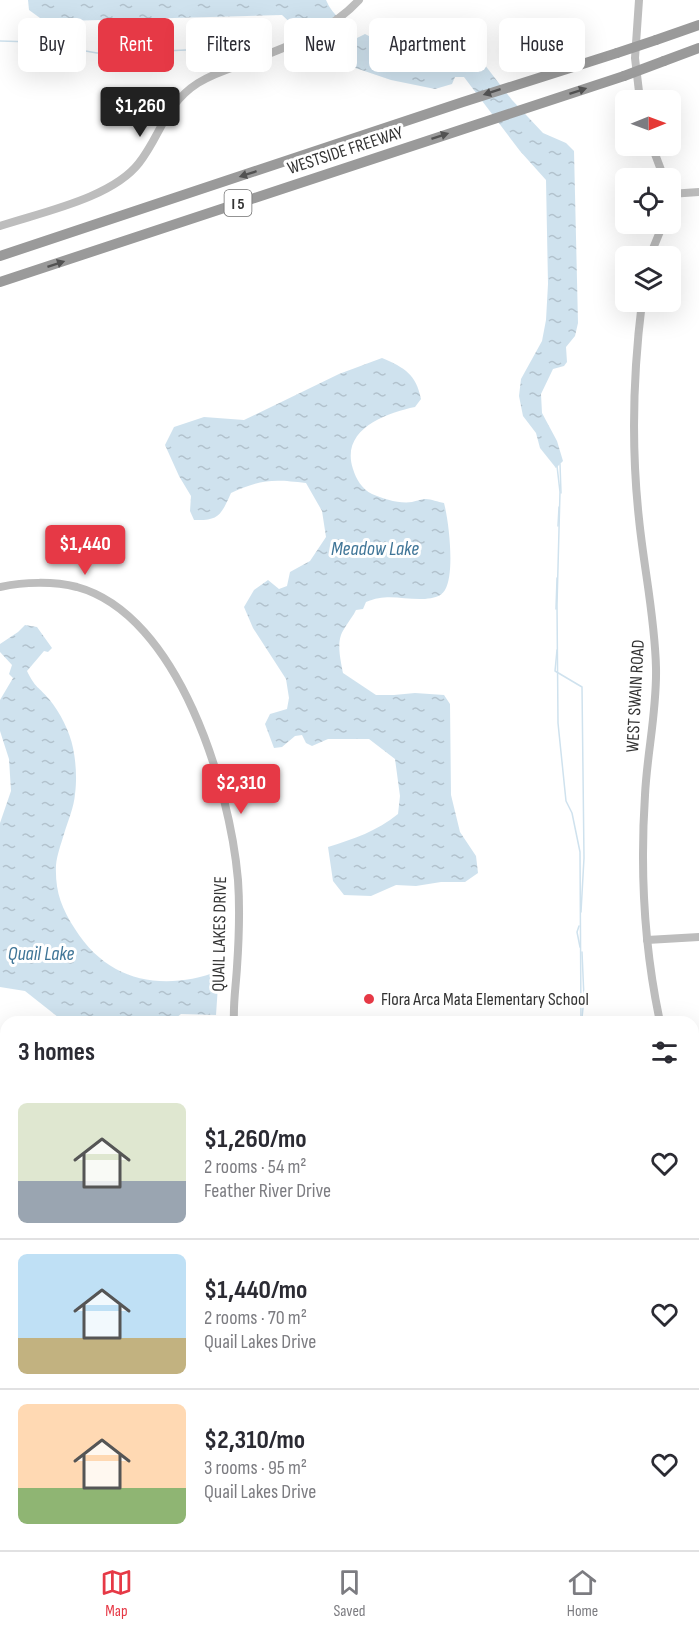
<!DOCTYPE html>
<meta charset="utf-8">
<style>
:root{--surface:#fff;--page:#f7f7f7;--text:#2b2b33;--muted:#7c7c81;--line:#e1e1e2;--accent:#e63946}
body{margin:0;font-family:"Sofia Sans Condensed",sans-serif;background:var(--page);color:var(--text);height:100vh;display:flex;flex-direction:column;font-size:22px;white-space:nowrap}
*{box-sizing:border-box;margin:0}
p{font-size:20px;color:var(--muted)}
.icon{flex:none;width:33px;height:33px;fill:none;stroke:currentColor;stroke-width:2;stroke-linecap:round;stroke-linejoin:round}
.map{position:relative;flex:1;overflow:hidden}
.details{position:absolute;left:0px;top:1016px;width:699px;height:536px;display:flex;flex-direction:column;background:var(--surface);border-radius:18px 18px 0 0;box-shadow:0 6px 24px #0002}
.details>*{flex:none}
.top-card{position:absolute;left:18px;top:18px;width:663px;height:54px;display:flex;gap:12px}
.needle{width:39px;rotate:89deg}
.fabs{position:absolute;left:615px;top:90px;display:grid;gap:12px}
.fabs a{display:grid;place-items:center;width:66px;height:66px;border-radius:9px;background:var(--surface);box-shadow:0 6px 24px #0002;font-size:30px}
.price{position:absolute;translate:-50% -51px;padding:0 14px;border-radius:6px;background:var(--accent);color:#fff;font-size:20px;line-height:39px;filter:drop-shadow(0 2px 3px #0008)}
.price::after{content:'';position:absolute;left:50%;top:36px;width:18px;height:14px;margin-left:-9px;background:inherit;clip-path:polygon(0 0,100% 0,50% 100%)}
.price.current{background:#222;color:#fff}
ul{padding:0;list-style:none}
li{display:flex;align-items:center;gap:18px;height:150px;padding:0 18px}
li+li{border-top:2px solid var(--line)}
li span{display:grid;place-items:center;flex:none;width:168px;height:120px;border-radius:9px;color:#555}
li>.icon{margin-inline-start:auto}
span .icon{width:72px;height:72px;fill:#fffc;stroke-width:1}
li b{font-size:26px}
h2{display:flex;justify-content:space-between;align-items:center;height:72px;padding:0 18px;font-size:26px}
.tag{padding:0 21px;border-radius:9px;background:var(--surface);box-shadow:0 6px 24px #0002;font-size:21px;line-height:54px}
.tag.current{background:var(--accent);color:#fff}
.tabs{display:flex;justify-content:space-around;align-items:center;height:84px;border-top:2px solid var(--line);background:var(--surface);font-size:16px;color:var(--muted)}
.tabs a{display:grid;justify-items:center;gap:3px}
.tabs .current{color:var(--accent)}
.map>svg:first-child{display:block}
.water{fill:url(#water-ripples)}
.lines{fill:none;stroke-linecap:round;stroke-linejoin:round}
.stream{stroke:#cfe2ee;stroke-width:1.5}
.secondary{stroke:#bdbdbd;stroke-width:8}
.highway{stroke:#9a9a9a;stroke-width:10}
.highway-bridge{stroke:#9a9a9a;stroke-width:10}
.oneway{fill:#525252}
.poi-dot{fill:#e63946;stroke:#fff;stroke-width:2}
.labels{text-anchor:middle;stroke-width:6;stroke-linejoin:round;paint-order:stroke}
.shield{fill:#fff;stroke:#707070;stroke-width:1.5}
.shield-label{font-size:16px;font-weight:bold;fill:#333}
.street-label{font-size:18px;fill:#333;stroke:#fff}
.poi-label{font-size:18px;fill:#333;stroke:#fff;text-anchor:start}
.water-label{font-size:20px;font-style:italic;fill:#3f7597;stroke:#fff}
</style>
<div class="map">
<svg width="699" height="1550" viewBox="0 0 699 1550">
<defs>
<pattern id="water-ripples" width="26" height="14" patternUnits="userSpaceOnUse" patternTransform="scale(1.5)"><rect width="26" height="14" fill="#cfe2ee"/><path d="M2 4q2-2 4 0t4 0M15 11q2-2 4 0t4 0" fill="none" stroke="#b2c2cd"/></pattern>
</defs>
<rect width="100%" height="100%" fill="#fff"/>
<g class="water">
<path d="M28,0h298c7,17 21,23 29,39l10,-5 21,11 40,1 41,8 14,6 31,40 31,33 23,10 8,8 4,172 -3,13 -9,11 1,15 -3,4 -11,3 -12,25 1,19 15,28 6,20 -7,7 -16,-20 -4,-15 -13,-17 -4,-20 2,-17 21,-38 4,-21 2,-36 -2,-104 -26,-29 -56,-74h-9l-3,7 -17,5 -44,-9 -62,-21 -47,-44 -218,6 -24,-3 -11,-8z"/>
<path d="M382,358c23,10 34,16 39,41l-6,8c-30,6 -75,23 -62,62 3,10 9,20 19,25 11,5 28,10 40,8 5,-1 9,-3 14,-3 5,0 12,3 18,4 5,19 11,70 1,87 -4,7 -12,8 -20,9 -23,1 -37,-6 -59,3l-3,7 -7,1c-4,8 -13,19 -15,25 -4,11 0,27 2,38l33,22h18l21,-2 29,2 6,9 1,91 9,37 16,24 2,17 -13,9h-24l-25,4 -20,-1 -25,11 -27,-1 -11,-14 -5,-34c26,-8 49,-16 70,-33l2,-18 -5,-37 -26,-20h-41l-16,7 -6,-3 -4,-8 -7,1 -13,11 -8,1 -9,-24 5,-10 17,-5 2,-11 -3,-19 -33,-51 -9,-21 10,-17 14,-10 11,9 8,-3 3,-14 20,-11 16,-24 -4,-26 -16,-28c-33,-4 -44,-4 -75,10 -10,22 -12,28 -37,27l-4,-9 1,-15 -12,-20 -14,-31 9,-18 30,-10 40,3 95,-46z"/>
<path d="M25,625l12,2 15,21 -4,4 -4,-1 -17,20c8,17 12,16 22,28 11,13 21,33 24,49 3,14 4,32 2,46 -1,13 -7,27 -11,40 -3,10 -7,21 -8,31 -1,26 5,42 19,64 33,53 88,63 144,42l-3,44 -35,-1 -10,8 -108,-1 -38,-30 -25,-4v-164l11,-32 -2,-32 -9,-28v-31l13,-22 -4,-4 3,-9 -12,-13v-8l18,-12z"/>
</g>
<g class="lines">
<g class="stream">
<path d="M0,41l34,1 63,11h22l112,-5"/>
<path d="M560,464l1,29"/>
<path d="M557,466l3,26 -3,113 1,118 8,78 6,12 8,39 1,170"/>
<path d="M558,526l1,-19"/>
<path d="M556,609l1,-31"/>
<path d="M557,650l-2,21 27,16 2,171 -3,54"/>
<path d="M579,926l-2,6 3,15"/>
<path d="M582,952l2,46 -2,20"/>
<path d="M641,1545l2,5"/>
</g>
<g class="secondary">
<path d="M639,0l-4,58 5,42"/>
<path d="M652,146l12,32"/>
<path d="M670,194l29,-2"/>
<path d="M0,226c42,-14 112,-28 139,-63 22,-28 26,-59 59,-80 13,-8 27,-13 42,-18 42,-17 87,-30 119,-65"/>
<path d="M650,256l13,-32"/>
<path d="M642,302c-9,72 -11,144 -3,217 5,50 16,99 17,149 1,43 -9,85 -11,127 -5,76 -1,152 15,227"/>
<path d="M0,587c24,-5 53,-6 77,0 102,28 153,201 161,293 2,29 1,58 -1,87 -1,18 -4,36 -3,55"/>
<path d="M647,940l52,-3"/>
<path d="M693,1137l6,15"/>
<path d="M0,1263l6,-5"/>
<path d="M421,1545v5"/>
</g>
<g class="highway">
<path d="M656,40l43,-15"/>
<path d="M664,61l35,-13"/>
<path d="M0,256l463,-154 154,-49"/>
<path d="M0,282l624,-206"/>
</g>
<g class="highway-bridge">
<path d="M617,53l39,-13"/>
<path d="M624,76l40,-15"/>
</g>
</g>
<defs><path id="oneway-solid" d="M-6-.8H1V-3.2L6.5 0L1 3.2V.8H-6Z" transform="scale(1.5)"/></defs>
<g class="oneway">
<use href="#oneway-solid" transform="translate(578 91) rotate(-18)"/>
<use href="#oneway-solid" transform="translate(492 92) rotate(162)"/>
<use href="#oneway-solid" transform="translate(440 136) rotate(-18)"/>
<use href="#oneway-solid" transform="translate(248 174) rotate(162)"/>
<use href="#oneway-solid" transform="translate(56 264) rotate(-18)"/>
</g>
<circle class="poi-dot" cx="369" cy="999" r="6"/>
<g class="labels">
<rect class="shield" x="224.5" y="190" width="27" height="26" rx="4.5"/>
<g class="shield-label">
<text x="238" y="209">I 5</text>
</g>
<g class="street-label">
<text transform="translate(345 150) rotate(-18)" y="6">WESTSIDE FREEWAY</text>
<text transform="translate(635 696) rotate(-87)" y="6">WEST SWAIN ROAD</text>
<text transform="translate(219 934) rotate(-89)" y="6">QUAIL LAKES DRIVE</text>
</g>
<g class="poi-label">
<text x="381" y="1005">Flora Arca Mata Elementary School</text>
</g>
<g class="water-label">
<text x="375" y="555">Meadow Lake</text>
<text x="41" y="960">Quail Lake</text>
</g>
</g>
</svg>
<div class="fabs">
<a><svg class="needle" viewBox="-14 -14 28 28"><path d="M0-13l5 13h-10z" fill="#e53935"/><path d="M0 13l5-13h-10z" fill="#7c7c81"/></svg></a>
<a><svg class="icon" aria-label="locate" viewBox="0 0 24 24"><circle cx="12" cy="12" r="6"/><path d="M12 2v4M12 18v4M2 12h4M18 12h4"/></svg></a>
<a><svg class="icon" aria-label="layers" viewBox="0 0 24 24"><path d="M12 4l9 5-9 5-9-5zM3 14l9 5 9-5"/></svg></a>
</div>
<b class="price current" style="left:140px;top:138px">$1,260</b>
<b class="price" style="left:85px;top:576px">$1,440</b>
<b class="price" style="left:241px;top:815px">$2,310</b>
<div class="top-card">
<a class="tag">Buy</a>
<a class="tag current">Rent</a>
<a class="tag">Filters</a>
<a class="tag">New</a>
<a class="tag">Apartment</a>
<a class="tag">House</a>
</div>
<section class="details">
<h2>3 homes<svg class="icon" aria-label="filters" viewBox="0 0 24 24"><path d="M4 7h16M4 17h16"/><circle cx="9" cy="7" r="2"/><circle cx="15" cy="17" r="2"/></svg></h2>
<ul>
<li><span style="background:linear-gradient(#dfe7d0 65%,#9aa5b1 0)"><svg class="icon" aria-label="home" viewBox="0 0 24 24"><path d="M3 11l9-7 9 7M6 9v11h12V9"/></svg></span><div><b>$1,260/mo</b><p>2 rooms · 54 m²</p><p>Feather River Drive</p></div><svg class="icon" aria-label="heart" viewBox="0 0 24 24"><path d="M12 20l-8-8c-3-5 5-10 8-4 3-6 11-1 8 4z"/></svg></li>
<li><span style="background:linear-gradient(#bfe0f5 70%,#c2b280 0)"><svg class="icon" aria-label="home" viewBox="0 0 24 24"><path d="M3 11l9-7 9 7M6 9v11h12V9"/></svg></span><div><b>$1,440/mo</b><p>2 rooms · 70 m²</p><p>Quail Lakes Drive</p></div><svg class="icon" aria-label="heart" viewBox="0 0 24 24"><path d="M12 20l-8-8c-3-5 5-10 8-4 3-6 11-1 8 4z"/></svg></li>
<li><span style="background:linear-gradient(#ffd9b3 70%,#8fb573 0)"><svg class="icon" aria-label="home" viewBox="0 0 24 24"><path d="M3 11l9-7 9 7M6 9v11h12V9"/></svg></span><div><b>$2,310/mo</b><p>3 rooms · 95 m²</p><p>Quail Lakes Drive</p></div><svg class="icon" aria-label="heart" viewBox="0 0 24 24"><path d="M12 20l-8-8c-3-5 5-10 8-4 3-6 11-1 8 4z"/></svg></li>
</ul>
</section>
</div>
<nav class="tabs">
<a class="current"><svg class="icon" aria-label="map" viewBox="0 0 24 24"><path d="M3 6l6-2 6 2 6-2v14l-6 2-6-2-6 2zM9 4v14M15 6v14"/></svg>Map</a>
<a><svg class="icon" aria-label="saved" viewBox="0 0 24 24"><path d="M7 4h10v16l-5-4-5 4z"/></svg>Saved</a>
<a><svg class="icon" aria-label="home" viewBox="0 0 24 24"><path d="M3 11l9-7 9 7M6 9v11h12V9"/></svg>Home</a>
</nav>
